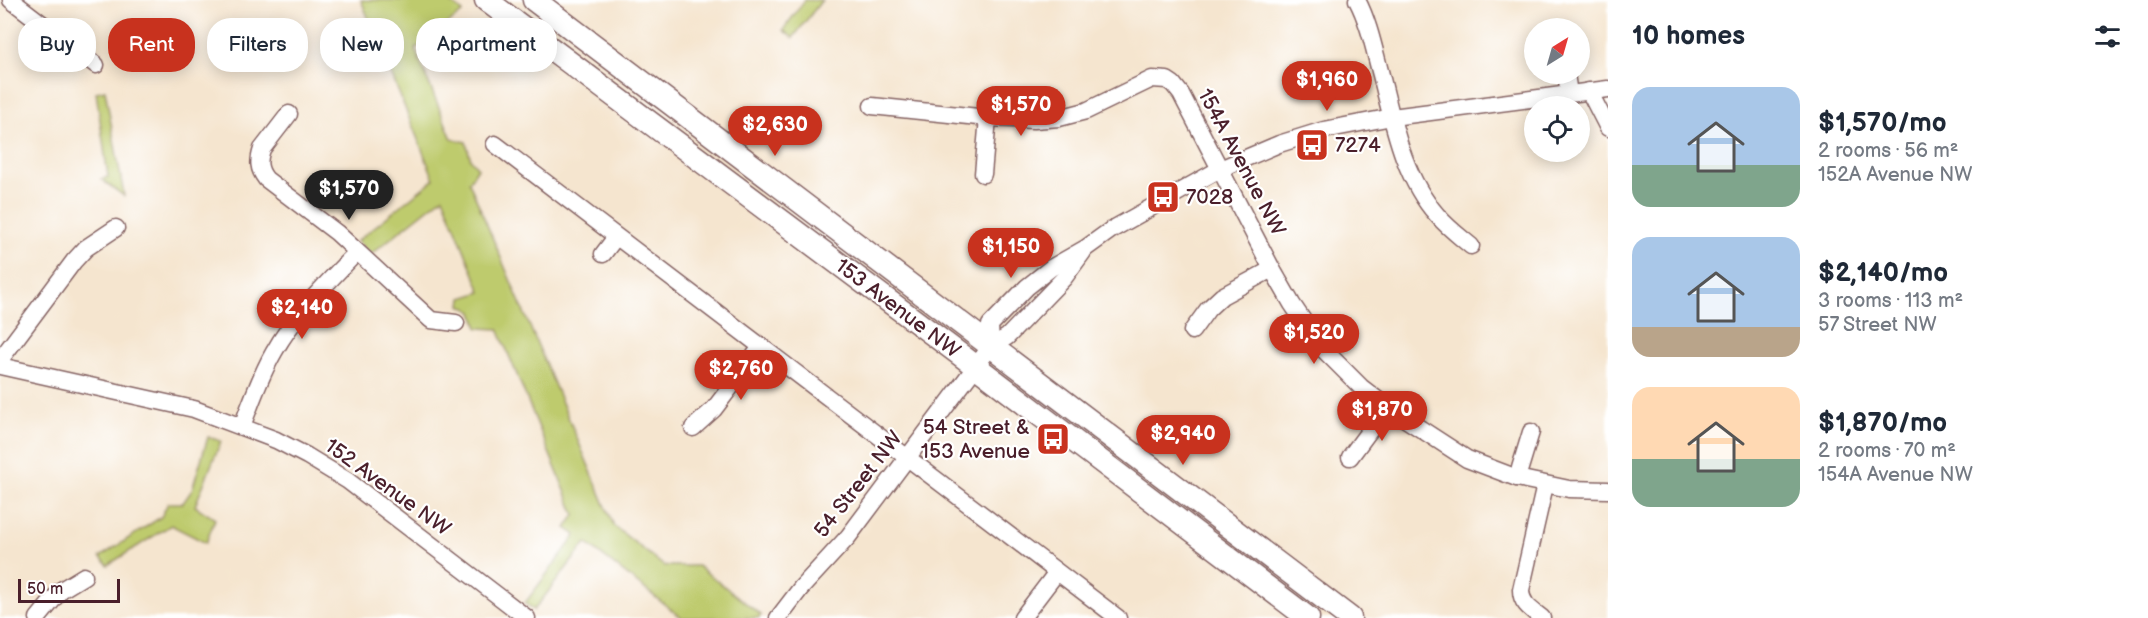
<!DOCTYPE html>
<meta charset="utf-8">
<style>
:root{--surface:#fff;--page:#f2f2f3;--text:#1f2937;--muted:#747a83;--accent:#c8321e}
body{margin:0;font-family:"Balsamiq Sans",sans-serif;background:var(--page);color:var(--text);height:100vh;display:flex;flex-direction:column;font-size:22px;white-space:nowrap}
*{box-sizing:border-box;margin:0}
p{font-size:20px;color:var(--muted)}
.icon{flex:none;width:33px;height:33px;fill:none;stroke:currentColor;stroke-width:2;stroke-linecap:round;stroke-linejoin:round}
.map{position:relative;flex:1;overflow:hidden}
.sheet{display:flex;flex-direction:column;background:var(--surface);width:540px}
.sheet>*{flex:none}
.banner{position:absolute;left:18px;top:18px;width:570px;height:54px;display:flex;gap:12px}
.needle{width:39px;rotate:37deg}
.buttons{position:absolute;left:1524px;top:18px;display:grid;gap:12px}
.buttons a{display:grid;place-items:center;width:66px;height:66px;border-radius:50%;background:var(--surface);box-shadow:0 3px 15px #0003;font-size:30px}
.scale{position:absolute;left:18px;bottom:15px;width:102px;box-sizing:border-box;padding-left:6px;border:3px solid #4a1f2b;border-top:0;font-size:16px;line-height:21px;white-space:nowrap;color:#4a1f2b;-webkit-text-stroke:4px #fff;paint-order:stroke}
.price{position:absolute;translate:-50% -51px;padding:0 14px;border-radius:21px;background:var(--accent);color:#fff;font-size:20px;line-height:39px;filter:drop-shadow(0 2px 3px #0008)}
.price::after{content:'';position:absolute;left:50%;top:36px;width:18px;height:14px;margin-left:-9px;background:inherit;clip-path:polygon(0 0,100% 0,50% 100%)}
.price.selected{background:#222;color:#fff}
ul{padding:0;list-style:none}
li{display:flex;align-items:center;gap:18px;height:150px;padding:0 24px}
li span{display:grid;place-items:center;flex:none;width:168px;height:120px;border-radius:18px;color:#555}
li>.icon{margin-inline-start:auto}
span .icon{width:72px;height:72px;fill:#fffc;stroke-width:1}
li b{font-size:26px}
h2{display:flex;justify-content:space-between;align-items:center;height:72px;padding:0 24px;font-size:26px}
.pill{padding:0 21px;border-radius:24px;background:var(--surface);box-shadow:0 3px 15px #0003;font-size:21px;line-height:54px}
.pill.selected{background:var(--accent);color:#fff}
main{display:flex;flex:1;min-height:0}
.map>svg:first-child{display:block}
.green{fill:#becb6d;stroke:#84754c;stroke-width:1.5}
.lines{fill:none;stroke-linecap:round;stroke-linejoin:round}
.minor-casing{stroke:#866464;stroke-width:19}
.major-casing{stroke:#866464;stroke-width:25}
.minor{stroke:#fff;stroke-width:16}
.major{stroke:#fff;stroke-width:22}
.labels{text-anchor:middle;stroke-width:4.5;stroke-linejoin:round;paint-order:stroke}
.poi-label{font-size:21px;fill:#4a1f2b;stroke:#fff;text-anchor:start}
.street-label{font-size:21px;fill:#4a1f2b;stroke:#fff}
</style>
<main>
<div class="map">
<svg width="1608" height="618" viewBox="0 0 1608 618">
<rect width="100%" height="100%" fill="#fff"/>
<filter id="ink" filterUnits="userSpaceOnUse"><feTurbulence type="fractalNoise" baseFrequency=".0167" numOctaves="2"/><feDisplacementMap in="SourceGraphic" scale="12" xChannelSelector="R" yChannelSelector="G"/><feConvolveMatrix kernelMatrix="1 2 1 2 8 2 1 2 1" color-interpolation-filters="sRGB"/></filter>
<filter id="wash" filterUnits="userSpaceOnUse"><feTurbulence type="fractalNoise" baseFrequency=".008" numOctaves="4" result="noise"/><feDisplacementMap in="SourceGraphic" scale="24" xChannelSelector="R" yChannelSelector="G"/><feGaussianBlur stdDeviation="1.35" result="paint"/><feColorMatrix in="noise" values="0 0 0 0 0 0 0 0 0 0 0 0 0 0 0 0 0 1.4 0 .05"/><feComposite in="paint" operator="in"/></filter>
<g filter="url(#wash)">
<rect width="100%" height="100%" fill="#f5e5cf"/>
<g class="green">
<path d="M361,0h86l16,12 -48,37 37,90 14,3 5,18 7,8 -9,14 145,344 50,40h34l63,49 -2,3h-77l-96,-75 -52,67 -9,-7 51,-68 -10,-7 9,-13 -77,-186 -20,-1 -5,-16 -12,-7 1,-7 19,-6 -38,-95 -72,57 -14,-13 77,-62z"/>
<path d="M805,0h17l-29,38 -10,-8z"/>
<path d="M105,90l17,94 2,12 -23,-17 7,-2 -12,-85z"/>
<path d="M208,437l13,4 -26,65 20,13 -9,24 -35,-18 -63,40 -8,-8 61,-40 7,-14h15l9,-13z"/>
</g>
</g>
<g filter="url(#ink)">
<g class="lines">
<g class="minor-casing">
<g id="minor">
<path d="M11,0l85,65"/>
<path d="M1357,0c12,23 17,49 24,75 12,47 22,102 56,140 10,12 22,21 34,31"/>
<path d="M1566,74l3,20"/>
<path d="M1589,91l19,37"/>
<path d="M872,106l116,12 46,2 25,-2 27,-7 66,-32 15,1 6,4 8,10 91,175 20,35 29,43 40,40 26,20 80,52 50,19 14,-46"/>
<path d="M289,114l-27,35c-4,12 -4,20 4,30l71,54 94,87 25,3"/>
<path d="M495,144l623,474"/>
<path d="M983,174l5,-56"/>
<path d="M603,254l13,-17"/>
<path d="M1192,331l16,-22 14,-13 50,-27"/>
<path d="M991,346l-1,-21 37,-38 24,-19 35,-20 25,-18 109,-61 59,-25 45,-14 68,-13 216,-28"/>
<path d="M0,360l74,-99 12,-13 30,-20"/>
<path d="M0,366l194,43 82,31 31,16 41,25 179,137"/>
<path d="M242,426c10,-25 18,-50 32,-74 21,-38 53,-69 83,-100"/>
<path d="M693,428l21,-19 47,-62"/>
<path d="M1350,457l37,-50"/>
<path d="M1517,478l52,11 39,1"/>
<path d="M38,618l23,-28 23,-14"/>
<path d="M778,618l23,-30 47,-51 143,-191 16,-9 57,-59 19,-26"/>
<path d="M1022,618l35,-46"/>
<path d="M1542,618c-10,-8 -21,-14 -21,-28l24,-105"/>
</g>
</g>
<g class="major-casing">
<g id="major">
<path d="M486,0l472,353 350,265"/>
<path d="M534,0l816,618"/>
</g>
</g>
<use href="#minor" class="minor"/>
<use href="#major" class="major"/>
</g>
</g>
<defs>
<g id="bus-square" transform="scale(1.725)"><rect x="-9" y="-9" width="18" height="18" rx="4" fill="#c8321e" stroke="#fff"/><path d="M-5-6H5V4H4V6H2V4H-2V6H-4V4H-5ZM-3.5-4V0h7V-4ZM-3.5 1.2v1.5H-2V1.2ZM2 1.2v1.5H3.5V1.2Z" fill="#fff"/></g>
</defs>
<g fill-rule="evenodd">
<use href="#bus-square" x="1312" y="145"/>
<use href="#bus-square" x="1163" y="197"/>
<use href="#bus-square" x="1053" y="439"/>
</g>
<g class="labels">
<g class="poi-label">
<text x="1335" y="152">7274</text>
<text x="1186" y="204">7028</text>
<text x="1030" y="434" text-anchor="end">54 Street &amp;<tspan x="1030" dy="24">153 Avenue</tspan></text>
</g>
<g class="street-label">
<text transform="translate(1242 162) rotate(62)" y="7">154A Avenue NW</text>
<text transform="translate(898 308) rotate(37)" y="7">153 Avenue NW</text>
<text transform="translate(858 484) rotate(-52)" y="7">54 Street NW</text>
<text transform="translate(388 487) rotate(36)" y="7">152 Avenue NW</text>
</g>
</g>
</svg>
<div class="buttons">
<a><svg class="needle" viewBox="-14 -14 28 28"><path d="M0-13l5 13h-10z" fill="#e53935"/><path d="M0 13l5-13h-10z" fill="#747a83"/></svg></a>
<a><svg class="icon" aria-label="locate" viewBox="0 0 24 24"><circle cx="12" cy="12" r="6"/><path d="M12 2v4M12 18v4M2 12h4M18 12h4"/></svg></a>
</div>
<div class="scale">50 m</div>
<b class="price" style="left:1327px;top:112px">$1,960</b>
<b class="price" style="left:1021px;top:137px">$1,570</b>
<b class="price" style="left:775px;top:157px">$2,630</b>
<b class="price selected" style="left:349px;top:221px">$1,570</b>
<b class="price" style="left:1011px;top:279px">$1,150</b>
<b class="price" style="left:302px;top:340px">$2,140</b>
<b class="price" style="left:1314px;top:365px">$1,520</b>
<b class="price" style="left:741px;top:401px">$2,760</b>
<b class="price" style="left:1382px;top:442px">$1,870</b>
<b class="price" style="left:1183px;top:466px">$2,940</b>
<div class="banner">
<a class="pill">Buy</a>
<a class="pill selected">Rent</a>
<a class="pill">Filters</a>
<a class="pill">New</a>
<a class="pill">Apartment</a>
</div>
</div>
<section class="sheet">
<h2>10 homes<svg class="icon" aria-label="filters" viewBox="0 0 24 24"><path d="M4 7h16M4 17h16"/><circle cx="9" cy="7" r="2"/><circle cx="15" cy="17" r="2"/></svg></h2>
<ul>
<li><span style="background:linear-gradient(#a9c7e8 65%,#7fa58c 0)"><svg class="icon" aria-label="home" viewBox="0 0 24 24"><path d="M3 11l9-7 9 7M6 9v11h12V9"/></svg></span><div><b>$1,570/mo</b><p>2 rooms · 56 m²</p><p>152A Avenue NW</p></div></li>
<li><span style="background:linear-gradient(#a9c7e8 75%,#b9a48a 0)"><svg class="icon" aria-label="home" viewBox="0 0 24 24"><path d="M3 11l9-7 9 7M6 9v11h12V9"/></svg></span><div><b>$2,140/mo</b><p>3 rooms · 113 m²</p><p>57 Street NW</p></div></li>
<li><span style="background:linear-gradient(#ffd9b3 60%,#7fa58c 0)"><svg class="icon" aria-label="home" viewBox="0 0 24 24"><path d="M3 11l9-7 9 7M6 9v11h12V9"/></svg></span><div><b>$1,870/mo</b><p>2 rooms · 70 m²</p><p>154A Avenue NW</p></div></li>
</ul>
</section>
</main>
